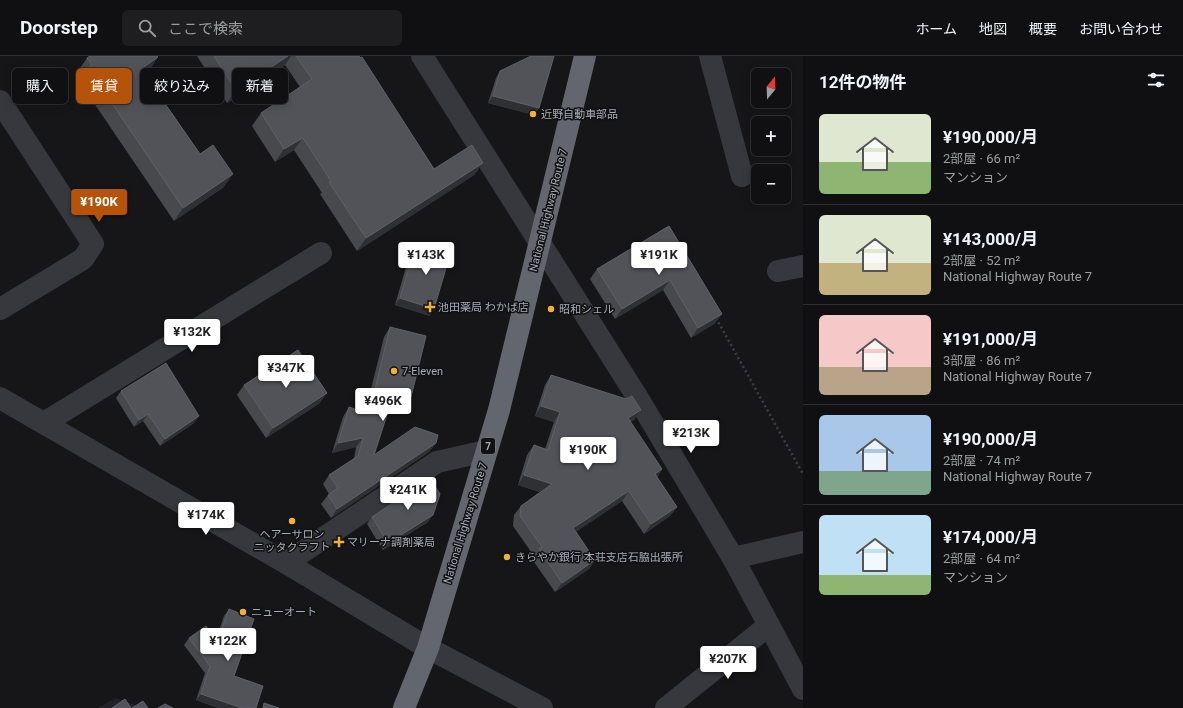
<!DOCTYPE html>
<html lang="ja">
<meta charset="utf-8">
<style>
:root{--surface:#101012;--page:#1e1e20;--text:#f1f3f6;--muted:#9c9d9f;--line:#303032;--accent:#b45309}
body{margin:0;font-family:Roboto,"Noto Sans JP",sans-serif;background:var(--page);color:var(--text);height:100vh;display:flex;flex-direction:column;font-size:15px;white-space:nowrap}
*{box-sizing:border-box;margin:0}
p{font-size:13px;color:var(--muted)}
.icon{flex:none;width:22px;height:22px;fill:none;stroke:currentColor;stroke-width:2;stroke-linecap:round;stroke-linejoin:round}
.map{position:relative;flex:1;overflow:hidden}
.details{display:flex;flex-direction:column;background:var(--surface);width:380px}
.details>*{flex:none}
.guide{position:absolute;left:12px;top:12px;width:380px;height:36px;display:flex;gap:8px}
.needle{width:26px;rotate:19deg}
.buttons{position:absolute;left:751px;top:12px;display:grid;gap:8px}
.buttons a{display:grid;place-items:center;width:40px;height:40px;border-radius:6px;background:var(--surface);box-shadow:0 2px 10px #0003,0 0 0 1px var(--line);font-size:20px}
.price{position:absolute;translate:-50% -34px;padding:0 9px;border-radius:4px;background:#fff;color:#222;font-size:13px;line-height:26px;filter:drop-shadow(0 1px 2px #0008)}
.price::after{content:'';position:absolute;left:50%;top:24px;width:12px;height:9px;margin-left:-6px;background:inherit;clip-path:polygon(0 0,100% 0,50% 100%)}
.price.active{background:var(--accent);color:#fff}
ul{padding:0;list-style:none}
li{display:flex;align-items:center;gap:12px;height:100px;padding:0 16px}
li+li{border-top:1px solid var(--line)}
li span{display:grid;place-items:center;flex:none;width:112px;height:80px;border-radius:6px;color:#555}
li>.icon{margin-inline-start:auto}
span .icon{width:48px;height:48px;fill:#fffc;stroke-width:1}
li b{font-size:17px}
h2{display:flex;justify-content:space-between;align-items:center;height:48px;padding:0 16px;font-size:17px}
.chip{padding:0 14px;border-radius:6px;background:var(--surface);box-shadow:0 2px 10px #0003,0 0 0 1px var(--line);font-size:14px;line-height:36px}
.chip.active{background:var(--accent);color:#fff}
header{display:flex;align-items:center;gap:24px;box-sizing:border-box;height:56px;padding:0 20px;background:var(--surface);border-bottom:1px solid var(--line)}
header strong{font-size:19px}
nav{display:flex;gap:22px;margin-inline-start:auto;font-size:14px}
.search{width:280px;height:36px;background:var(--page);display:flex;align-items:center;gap:10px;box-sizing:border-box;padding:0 14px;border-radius:6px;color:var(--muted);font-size:15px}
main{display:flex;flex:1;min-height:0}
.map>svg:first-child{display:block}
.built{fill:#222225}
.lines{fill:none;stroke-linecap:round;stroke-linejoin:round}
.path{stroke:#3d3f44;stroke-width:2.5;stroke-dasharray:2 3;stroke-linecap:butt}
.minor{stroke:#37383d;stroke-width:22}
.highway{stroke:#63666e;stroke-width:22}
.wall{fill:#47494d}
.shaded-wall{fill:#2f3033}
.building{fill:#525359;stroke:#5f6168}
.poi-dot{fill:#f2b134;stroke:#111113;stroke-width:1.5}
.labels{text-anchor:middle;stroke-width:3;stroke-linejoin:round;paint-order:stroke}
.shield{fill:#111113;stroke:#7b7e86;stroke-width:1}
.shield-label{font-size:10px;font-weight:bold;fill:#a8adb8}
.poi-label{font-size:11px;fill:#a8adb8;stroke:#111113;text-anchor:start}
.street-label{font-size:11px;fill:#a8adb8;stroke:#111113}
</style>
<header>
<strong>Doorstep</strong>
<div class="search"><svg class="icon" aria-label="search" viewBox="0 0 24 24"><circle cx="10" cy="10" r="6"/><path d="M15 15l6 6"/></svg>ここで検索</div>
<nav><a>ホーム</a><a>地図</a><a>概要</a><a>お問い合わせ</a></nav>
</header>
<main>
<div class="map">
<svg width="803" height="652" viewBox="0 0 803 652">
<rect width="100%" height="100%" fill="#161618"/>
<path class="built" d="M115,642l29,10h-46z"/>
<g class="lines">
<path class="path" d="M716,262l87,156"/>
<g class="minor">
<path d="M422,0l214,339 97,163 70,131"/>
<path d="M710,0l32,120"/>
<path d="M0,45l93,143 -10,15 -83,50"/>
<path d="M778,215l25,-5"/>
<path d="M0,342l286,165 142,85 114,60"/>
<path d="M44,367l277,-170"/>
<path d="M733,502l70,-16"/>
<path d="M286,507l151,-101 49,-11"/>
<path d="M666,652l103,-83"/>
</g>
<path class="highway" d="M404,652l24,-60 71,-238 86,-354"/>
</g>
<g class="wall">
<path d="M197,0h162l75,113 49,-6 -9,12 -117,76 -37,-57 2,-1 -28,-43 -19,12 -23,-36 9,-13 39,-26 -15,-22 -58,38z"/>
<path d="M158,1l-9,13 -5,3 56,81 24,33 -50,34 -95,-140 3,-5 -4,-5 9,-13z"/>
<path d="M500,15l39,37 -5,7 -46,-12 8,-25z"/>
<path d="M669,170l53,88 -8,10 -23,14 -28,-48 -48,29 -25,-40 7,-10z"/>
<path d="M413,197l17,63 -35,-11 13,-45z"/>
<path d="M390,271l21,70 -6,9 -14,-3 -17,52 62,-12 -7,9 -98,66 -10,-14 7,-9 1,-1 -6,-10 6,-9 25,-16 2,-12 -24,6 11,-36 6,-10 16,6 19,-76z"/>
<path d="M551,319l90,35 -7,10 -4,2 32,47 -5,8 20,30 -7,9 -26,18 -22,-33 -46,30 19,29 -6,9 -34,23 -23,-33 2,-3 -21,-30 1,-11 7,-9 19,-14 -22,-7 9,-30 7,-10 11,4 9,-27 -19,-6 10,-31z"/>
<path d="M244,329l76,18 -54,35 -29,-43z"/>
<path d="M121,335l73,32 -34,23 -17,-25 -9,6 -18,-29z"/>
<path d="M372,461l56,5 -45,28 -16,-26z"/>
<path d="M229,553l5,67 22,32h-38l-22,-8 9,-27 -21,-28 5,-7 27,1 8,-23z"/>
</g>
<g class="shaded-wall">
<path d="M288,0h3l-6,9 -58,38 9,-13z"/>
<path d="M158,1l-9,13 -17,11 9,-12z"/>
<path d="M493,40l46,12 -5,7 -46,-12z"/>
<path d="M303,82l-9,12 -19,12 9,-13z"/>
<path d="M483,107l-9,12 -117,76 9,-13z"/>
<path d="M233,118l-9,13 -50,34 9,-13z"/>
<path d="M670,224l-7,10 -48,29 7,-10z"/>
<path d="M400,242l34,11 -4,7 -35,-11z"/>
<path d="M722,258l-8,10 -23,14 7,-10z"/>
<path d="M327,337l-7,10 -54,35 7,-10z"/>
<path d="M394,337l17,4 -6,9 -18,-4z"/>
<path d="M541,350l19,6 -6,10 -19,-6z"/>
<path d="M641,354l-7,10 -13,8 7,-10z"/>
<path d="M148,358l-5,7 -9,6 5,-7z"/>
<path d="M199,360l-5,7 -34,23 5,-7z"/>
<path d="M363,382l-7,9 -24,6 6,-10z"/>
<path d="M436,387l-7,9 -98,66 6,-9z"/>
<path d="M662,413l-7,10v-5z"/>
<path d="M524,419l28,9 -7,10 -27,-9z"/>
<path d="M629,435l-7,10 -55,37 6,-10z"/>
<path d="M677,451l-7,9 -26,18 7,-10z"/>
<path d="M433,459l-5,7 -45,28 5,-7z"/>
<path d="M595,504l-6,9 -34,23 7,-9z"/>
<path d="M201,638l41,14h-24l-22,-8z"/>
</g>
<g class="building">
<path d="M90,0h67l1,1 -17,12 59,85 13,-9 20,29 -50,34 -95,-140 4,-3 -5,-7z"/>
<path d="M214,0h74l-52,34z"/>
<path d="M296,0h63l1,2 2,-1 72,112 38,-24 11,18 -117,75 -37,-56 2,-1 -28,-43 -19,11 -23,-36 51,-34z"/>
<path d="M531,0h23l-15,52 -46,-12 7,-25z"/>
<path d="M669,170l53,88 -24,14 -28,-48 -48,29 -25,-40z"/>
<path d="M432,189l19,6 -17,58 -34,-11 13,-45z"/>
<path d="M390,271l36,9 -15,61 -17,-4 -20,62 41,-28 23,8 -2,8 -99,66 -9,-14 10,-7 -9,-13 29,-19 5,-18 -25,5 11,-36 20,7z"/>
<path d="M298,294l29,43 -54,35 -29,-43z"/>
<path d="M166,307l33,53 -34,23 -17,-25 -9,6 -18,-29z"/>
<path d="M551,319l75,24 6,-3 9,14 -13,8 34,51 -7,5 22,33 -26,17 -22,-33 -56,37 22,32 -33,23 -23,-34 3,-2 -22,-31 1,-10 31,-22 -28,-9 10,-30 14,5 12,-38 -19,-6z"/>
<path d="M430,422l10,16 -7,21 -45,28 -16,-26z"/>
<path d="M229,553l25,10 -20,57 29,10 -7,22h-14l-41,-14 9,-28 -21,-28 17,-12 11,16z"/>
<path d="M125,643l6,9h-19z"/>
<path d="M143,645l5,7h-16z"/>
<path d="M264,647l15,5h-16z"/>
<path d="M165,648l8,4h-15z"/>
</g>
<g class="poi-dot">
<circle cx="533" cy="58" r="4"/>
<path d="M428 245h4v4h4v4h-4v4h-4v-4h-4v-4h4z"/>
<circle cx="551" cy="253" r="4"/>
<circle cx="394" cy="315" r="4"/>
<circle cx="292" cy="465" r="4"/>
<path d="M337 480h4v4h4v4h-4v4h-4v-4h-4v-4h4z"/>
<circle cx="507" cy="501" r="4"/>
<circle cx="243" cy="556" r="4"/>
</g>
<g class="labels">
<rect class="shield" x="481" y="382" width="14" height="16" rx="3"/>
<g class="shield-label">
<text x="488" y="394">7</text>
</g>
<g class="poi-label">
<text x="541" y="62">近野自動車部品</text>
<text x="438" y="255">池田薬局 わかば店</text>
<text x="559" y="257">昭和シェル</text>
<text x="402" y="319">7-Eleven</text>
<text x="292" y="482" text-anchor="middle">ヘアーサロン<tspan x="292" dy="13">ニッタクラフト</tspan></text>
<text x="347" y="490">マリーナ調剤薬局</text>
<text x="515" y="505">きらやか銀行 本荘支店石脇出張所</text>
<text x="251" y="560">ニューオート</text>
</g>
<g class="street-label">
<text transform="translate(548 154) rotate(-76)" y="4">National Highway Route 7</text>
<text transform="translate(465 467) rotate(-73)" y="4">National Highway Route 7</text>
</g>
</g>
</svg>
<div class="buttons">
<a><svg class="needle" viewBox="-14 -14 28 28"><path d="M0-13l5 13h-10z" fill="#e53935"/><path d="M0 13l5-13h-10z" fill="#9c9d9f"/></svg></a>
<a>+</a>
<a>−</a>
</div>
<b class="price active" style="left:99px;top:167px">¥190K</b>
<b class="price" style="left:426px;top:220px">¥143K</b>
<b class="price" style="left:659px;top:220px">¥191K</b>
<b class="price" style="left:192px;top:297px">¥132K</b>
<b class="price" style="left:286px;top:333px">¥347K</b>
<b class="price" style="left:383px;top:366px">¥496K</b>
<b class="price" style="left:691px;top:398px">¥213K</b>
<b class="price" style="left:588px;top:415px">¥190K</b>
<b class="price" style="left:408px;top:455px">¥241K</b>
<b class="price" style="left:206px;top:480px">¥174K</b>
<b class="price" style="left:228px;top:606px">¥122K</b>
<b class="price" style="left:728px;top:624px">¥207K</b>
<div class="guide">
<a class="chip">購入</a>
<a class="chip active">賃貸</a>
<a class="chip">絞り込み</a>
<a class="chip">新着</a>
</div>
</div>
<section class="details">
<h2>12件の物件<svg class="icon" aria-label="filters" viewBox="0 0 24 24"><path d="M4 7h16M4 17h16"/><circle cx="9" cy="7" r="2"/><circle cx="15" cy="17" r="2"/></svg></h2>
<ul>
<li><span style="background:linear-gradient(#dfe7d0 60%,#8fb573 0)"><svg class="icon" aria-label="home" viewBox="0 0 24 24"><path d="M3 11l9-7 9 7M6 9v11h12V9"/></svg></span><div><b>¥190,000/月</b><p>2部屋 · 66 m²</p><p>マンション</p></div></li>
<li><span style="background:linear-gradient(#dfe7d0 60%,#c2b280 0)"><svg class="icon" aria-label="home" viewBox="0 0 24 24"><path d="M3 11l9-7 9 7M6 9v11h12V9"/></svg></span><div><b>¥143,000/月</b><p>2部屋 · 52 m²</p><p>National Highway Route 7</p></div></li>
<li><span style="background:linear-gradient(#f6c9c9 65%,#b9a48a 0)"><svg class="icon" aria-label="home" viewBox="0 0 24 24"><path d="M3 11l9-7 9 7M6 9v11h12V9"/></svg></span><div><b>¥191,000/月</b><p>3部屋 · 86 m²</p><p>National Highway Route 7</p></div></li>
<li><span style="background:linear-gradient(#a9c7e8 70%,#7fa58c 0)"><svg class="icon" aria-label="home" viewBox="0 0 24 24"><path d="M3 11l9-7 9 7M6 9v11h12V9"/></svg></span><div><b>¥190,000/月</b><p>2部屋 · 74 m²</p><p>National Highway Route 7</p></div></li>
<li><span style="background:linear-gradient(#bfe0f5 75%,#8fb573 0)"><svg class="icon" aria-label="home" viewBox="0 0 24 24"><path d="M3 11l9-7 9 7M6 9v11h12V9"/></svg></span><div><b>¥174,000/月</b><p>2部屋 · 64 m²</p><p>マンション</p></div></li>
</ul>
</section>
</main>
